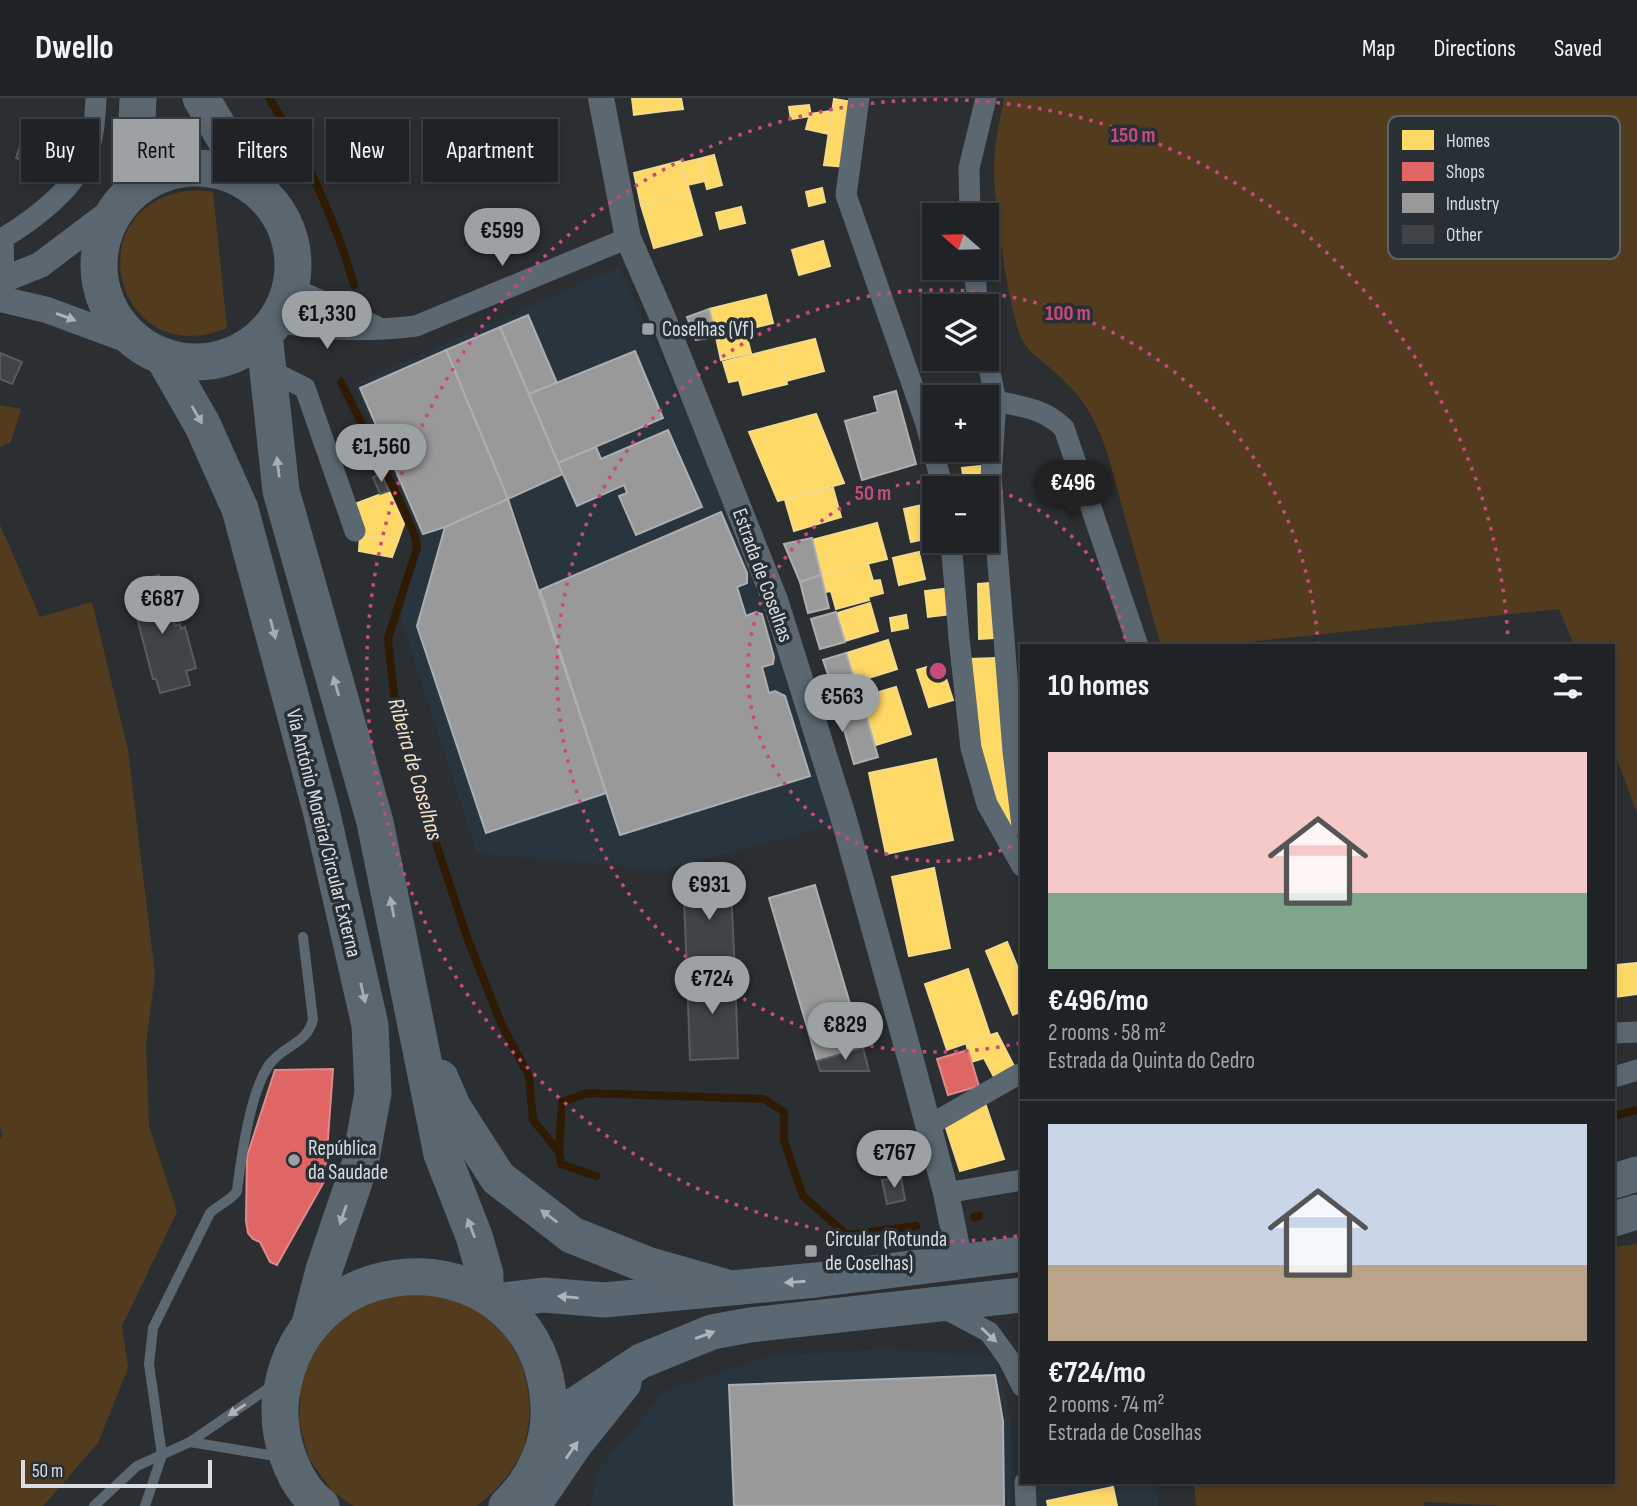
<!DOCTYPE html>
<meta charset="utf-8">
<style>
:root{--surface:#202326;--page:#282b2e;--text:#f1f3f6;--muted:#a2a4a7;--line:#3d4043;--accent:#9ca1a4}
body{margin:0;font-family:"Sofia Sans Condensed",sans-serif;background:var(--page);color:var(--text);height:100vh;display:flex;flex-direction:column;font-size:26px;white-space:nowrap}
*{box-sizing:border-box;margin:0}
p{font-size:23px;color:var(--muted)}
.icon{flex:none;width:38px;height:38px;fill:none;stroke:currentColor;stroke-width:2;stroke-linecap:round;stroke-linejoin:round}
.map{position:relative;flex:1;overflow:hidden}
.details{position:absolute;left:1020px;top:546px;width:595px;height:840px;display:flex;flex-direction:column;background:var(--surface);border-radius:0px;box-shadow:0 4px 10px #0003,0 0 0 2px var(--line)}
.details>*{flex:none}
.banner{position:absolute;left:21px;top:21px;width:665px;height:63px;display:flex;gap:14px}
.needle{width:46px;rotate:290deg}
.fabs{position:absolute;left:922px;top:105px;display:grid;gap:14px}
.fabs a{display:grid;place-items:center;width:77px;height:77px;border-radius:0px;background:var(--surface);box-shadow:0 4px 10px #0003,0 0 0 2px var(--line);font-size:35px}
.scale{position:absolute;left:21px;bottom:18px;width:191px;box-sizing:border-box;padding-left:7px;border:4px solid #d9dee2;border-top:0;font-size:19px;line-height:24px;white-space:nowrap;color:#d9dee2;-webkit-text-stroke:5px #282f35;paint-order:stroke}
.price{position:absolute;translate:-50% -60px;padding:0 16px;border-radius:24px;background:var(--accent);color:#111;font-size:23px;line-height:46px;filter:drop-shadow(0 2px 4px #0008)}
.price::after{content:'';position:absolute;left:50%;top:42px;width:21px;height:16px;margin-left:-10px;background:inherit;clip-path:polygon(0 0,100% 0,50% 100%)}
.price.on{background:#222;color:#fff}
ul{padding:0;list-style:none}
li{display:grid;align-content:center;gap:14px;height:371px;padding:0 28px}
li+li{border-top:2px solid var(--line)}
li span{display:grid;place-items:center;height:217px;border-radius:0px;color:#555}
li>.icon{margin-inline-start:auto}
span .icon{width:126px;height:126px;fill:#fffc;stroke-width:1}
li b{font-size:30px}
h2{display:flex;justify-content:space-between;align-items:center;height:84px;padding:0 28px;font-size:30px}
.chip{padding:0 24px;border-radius:0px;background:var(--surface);box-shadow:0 4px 10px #0003,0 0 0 2px var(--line);font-size:24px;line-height:63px}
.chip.on{background:var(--accent);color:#111}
header{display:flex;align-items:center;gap:42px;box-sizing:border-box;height:98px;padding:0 35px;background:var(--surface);border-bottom:2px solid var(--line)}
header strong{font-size:33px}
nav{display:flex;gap:38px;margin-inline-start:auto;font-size:24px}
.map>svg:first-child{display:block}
.built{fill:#29353e}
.green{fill:#533c1e}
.homes{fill:#ffd966;stroke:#f4da8b;stroke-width:2}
.shops{fill:#e06666;stroke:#de8a8b;stroke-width:2}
.industry{fill:#999;stroke:#acaeaf;stroke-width:2}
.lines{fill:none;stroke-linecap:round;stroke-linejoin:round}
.stream{stroke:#2f1b04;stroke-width:8}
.building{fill:#404446;stroke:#585c5f;stroke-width:2}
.service{stroke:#5b6872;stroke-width:10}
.minor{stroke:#5b6872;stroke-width:21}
.tertiary{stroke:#5b6872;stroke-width:26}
.primary{stroke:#596873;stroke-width:35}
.trunk{stroke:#5a6670;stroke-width:37}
.oneway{fill:#adb5bb}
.oneway2{fill:#a6aeb4}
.oneway3{fill:#acb5bb}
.ring{fill:none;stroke:#c84a7d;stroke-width:3.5;stroke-dasharray:3.5 7}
.poi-dot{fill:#9ca1a4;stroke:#282f35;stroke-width:2.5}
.labels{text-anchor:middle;stroke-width:7;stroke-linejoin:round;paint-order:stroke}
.poi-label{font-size:21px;fill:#d9dee2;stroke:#282f35;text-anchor:start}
.street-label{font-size:21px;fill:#d9dee2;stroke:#282f35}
.water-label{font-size:23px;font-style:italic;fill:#f9e0c1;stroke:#282f35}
.key{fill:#282f35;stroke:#5d6469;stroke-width:2}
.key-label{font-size:19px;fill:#d9dee2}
.centre{fill:#c84a7d;stroke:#282f35;stroke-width:3.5}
.ring-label{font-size:21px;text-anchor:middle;font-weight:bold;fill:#c84a7d;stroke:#282f35;stroke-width:7;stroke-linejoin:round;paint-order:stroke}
</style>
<header>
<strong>Dwello</strong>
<nav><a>Map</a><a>Directions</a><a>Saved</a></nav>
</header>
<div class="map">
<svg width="1637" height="1408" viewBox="0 0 1637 1408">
<rect width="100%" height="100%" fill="#2b2f32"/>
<g class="built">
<path d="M619,169l109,238 105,320 -168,45 -188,-17 -76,-234 20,-81 -67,-154z"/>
<path d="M884,1251l112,8 15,64 1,85h-421l6,-34 68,-81 106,-35z"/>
<path d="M1034,1384h121l3,24h-124z"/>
</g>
<g class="green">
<path d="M1004,0h633v715l-23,-62v-105h-40l-15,-37 -349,37h-49l-55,-197c-12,-33 -23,-51 -49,-75 -10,-10 -23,-17 -32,-29 -16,-24 -32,-146 -31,-178 0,-23 6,-46 10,-69z"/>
<path d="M196,92l17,2 14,136c-113,47 -156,-129 -31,-138z"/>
<path d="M0,307l21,4 -10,33 -11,5z"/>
<path d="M0,427l40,92 52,-15 36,148 27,225 -9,70 3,81 28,86 -55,114 6,42 -30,75 -55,63h-43v-367l3,-4 -3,-8z"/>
<path d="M1637,1146v262h-128l-85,-4v4h-228l-2,-24h420v-235z"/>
<path d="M413,1193c12,2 26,2 37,6 57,18 89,79 77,136 -2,7 -2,14 -5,20 -12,23 -26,37 -45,53h-124l-21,-15 -23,-32 -10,-37 2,-39 14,-36 26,-30 34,-19z"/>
</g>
<g class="homes">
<path d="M632,0h31l2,13 -31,4z"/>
<path d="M663,0h18l2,11 -18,2z"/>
<path d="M834,1l19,3 -7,65 -22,-2z"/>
<path d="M809,7l2,11 -20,3 -2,-12z"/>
<path d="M832,13l-3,23 -23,-5 4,-15z"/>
<path d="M714,57l8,30 -15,4 -8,-30z"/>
<path d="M699,61l6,22 -18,4 -6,-22z"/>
<path d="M681,63l9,32 -49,12 -7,-32z"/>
<path d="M822,90l3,14 -16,4 -3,-14z"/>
<path d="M690,95l12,42 -48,13 -13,-43z"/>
<path d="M741,109l4,16 -25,6 -4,-16z"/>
<path d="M823,143l7,25 -31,9 -7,-25z"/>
<path d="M766,197l7,28 -57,14 -7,-28z"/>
<path d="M745,232l6,23 -30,7 -5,-23z"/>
<path d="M815,241l9,32 -38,10 -8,-33z"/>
<path d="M778,250l9,36 -44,11 -4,-15 -10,2 -6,-20z"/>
<path d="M816,316l28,69 -66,18 -29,-69z"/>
<path d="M980,368l3,22h-18l-3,-20z"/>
<path d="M833,390l8,29 -47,14 -9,-31z"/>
<path d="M389,393l15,33 -6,17 -38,-6 -5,-31z"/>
<path d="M931,405l3,34 -23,5 -7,-33z"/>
<path d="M877,425l10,36 -66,16 -9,-35z"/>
<path d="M360,437l38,6 -6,16 -33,-6z"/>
<path d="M919,454l6,27 -26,6 -6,-27z"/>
<path d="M868,466l5,17 7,-1 3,13 -15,4 1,3 -33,9 -5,-18 -6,1 -4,-17z"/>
<path d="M989,485l5,55 -15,1 -1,-55z"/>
<path d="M950,490l3,26 -25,3 -3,-26z"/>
<path d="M870,505l8,28 -33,10 -7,-28z"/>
<path d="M906,517l2,13 -16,3 -2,-13z"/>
<path d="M888,542l9,29 -41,13 -9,-29z"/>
<path d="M996,560l20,167 -11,1 -29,-91 -6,-76z"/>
<path d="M941,565l12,37 -24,7 -12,-37z"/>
<path d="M896,589l15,47 -35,11 -14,-48z"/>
<path d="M936,661l17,81 -67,14 -17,-81z"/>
<path d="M934,770l16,80 -41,8 -17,-79z"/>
<path d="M1007,844l15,36v33l-9,4 -27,-64z"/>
<path d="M1614,849l2,18 21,-2v31l-23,3z"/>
<path d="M968,871l22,66 -43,15 -22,-66z"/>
<path d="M997,935l17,33 -20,11 -10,-19 -13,4 -5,-19z"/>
<path d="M984,1002l20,59 -44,12 -15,-46z"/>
<path d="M1113,1389l4,19h-69l-1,-5z"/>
</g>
<g class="shops">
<path d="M968,952l11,36 -31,9 -11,-36z"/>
<path d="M333,971l-8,111 -48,85 -7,-3 -10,-20 -7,-3 -5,-6 -2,-12 1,-65 28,-86z"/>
</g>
<g class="industry">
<path d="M709,211l7,28 -20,3 -9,-23z"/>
<path d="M528,217l29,68 -28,11 -29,-67z"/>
<path d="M500,229l63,147 -55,25 -62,-149z"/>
<path d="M446,252l62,149 -63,28 -22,7 -63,-146z"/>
<path d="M635,253l28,67 -105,45 -29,-69z"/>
<path d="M896,293l20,73 -54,16 -17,-59 33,-9 -4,-15z"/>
<path d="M668,332l34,77 -66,28 -17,-39 8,-3 -3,-8 -47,21 -19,-43 38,-16 5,12z"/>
<path d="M508,401l98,294 -120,40 -69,-207 28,-99z"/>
<path d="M721,414l26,61v10l-10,4 9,29 10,-4 6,2 12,43 -1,7 -11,3 7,26 6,-2 10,5 25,80 -190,59 -80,-245z"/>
<path d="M812,440l9,37 -21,7 -16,-38z"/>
<path d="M821,477l8,33 -21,5 -8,-31z"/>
<path d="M836,514l9,30 -25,7 -9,-30z"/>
<path d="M846,555l9,29 -22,7 -10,-29z"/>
<path d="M858,590l20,69 -24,7 -20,-69z"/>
<path d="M815,787l48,163 -46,13 -48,-163z"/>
<path d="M995,1277l8,46 1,85h-270l-5,-121z"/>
</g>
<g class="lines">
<g class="stream">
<path d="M269,0c37,58 66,121 85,187"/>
<path d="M341,284l59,119 15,35 2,12 -29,90 6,57 38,136 36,109 33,83 28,53 4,44 26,32"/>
<path d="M1614,1018l23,-6"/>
<path d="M596,1078l-35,-12 -2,-12 3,-50 25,-9 177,6 20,13v29l19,55 44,39 69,-9"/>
<path d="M974,1119l5,-1"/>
</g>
</g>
<g class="building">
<path d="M28,25l23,7 -12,35 -23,-7z"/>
<path d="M0,255l22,9 -10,22 -12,-5z"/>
<path d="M381,376l8,17 -9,3 -7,-17z"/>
<path d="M159,477l3,11 3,-1 10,41 5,-2 1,5 4,-2 11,41 -10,3 4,14 -30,8 -4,-14h-3l-24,-92 12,-3 -1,-4z"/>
<path d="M730,768l5,107 -48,2 -4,-101z"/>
<path d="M735,875l3,85 -48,2 -3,-85z"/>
<path d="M863,950l6,23h-49l-3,-10z"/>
<path d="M901,1079l4,23 -18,4 -5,-24z"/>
</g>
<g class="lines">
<g class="service">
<path d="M190,1344l91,15"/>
<path d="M94,1408l43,-40 53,-24 83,-57"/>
<path d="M145,1408l17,-51 -13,-91 4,-36 57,-115c8,-8 22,-13 27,-22 4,-33 13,-99 32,-126 14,-20 39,-21 44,-46l-10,-82"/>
</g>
<g class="minor">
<path d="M859,0l-13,97 79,226 18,67"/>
<path d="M970,117l-1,-47 17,-70"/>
<path d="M974,170l4,38"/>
<path d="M4,181l-1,-41c29,-17 70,-48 83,-80 8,-19 9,-40 10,-60"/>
<path d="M291,189l85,39"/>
<path d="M274,224c50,9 92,10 142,4l212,-88"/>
<path d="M987,261l9,42 -5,76 22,274 9,75"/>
<path d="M269,272l36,18 50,143"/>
<path d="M996,303c27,6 47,7 68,27l74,218"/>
<path d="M951,443l8,97 12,110 16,56 35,62"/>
<path d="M1614,935l23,-1"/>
<path d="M1614,979l23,-7"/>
<path d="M928,1028l89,-51 5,-1"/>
<path d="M946,1095l76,-13"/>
<path d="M938,1207l51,27 19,26 14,28"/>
<path d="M1025,1384l1,24"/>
</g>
<g class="tertiary">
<path d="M601,0l27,140 37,85 110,277 68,216 70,252 33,125 14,69"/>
<path d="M0,183l40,-16 77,-58"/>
<path d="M0,201l47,11 92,34"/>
</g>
<g class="primary">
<path d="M1614,1083l23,-7"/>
<path d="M1614,1121l23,-7"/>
<path d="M496,1203l48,-6 60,5 212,-20 206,-26"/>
<path d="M550,1323l91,-60 71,-29 38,-7 272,-30"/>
<path d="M533,1408l43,-63 48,-60"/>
</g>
<g class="trunk">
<path d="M201,0l52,88"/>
<circle cx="196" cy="167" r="97"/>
<path d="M134,91l4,-91"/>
<path d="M264,236l17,157 94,331 67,332 32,82 11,38v20"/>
<path d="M163,258l40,70 37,83 81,301 49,215 3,68 -13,71 -36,106 -14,54"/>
<path d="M440,980l13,30 45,70 74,57 75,30 77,22"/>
<path d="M321,1408c-31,-24 -45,-74 -40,-111 25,-164 260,-155 268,11 2,37 -15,75 -42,100"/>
</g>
</g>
<defs><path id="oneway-solid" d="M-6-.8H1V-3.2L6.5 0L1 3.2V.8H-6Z" transform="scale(1.75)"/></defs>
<g class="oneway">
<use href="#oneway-solid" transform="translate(66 219) rotate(20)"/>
<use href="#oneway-solid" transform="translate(989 1237) rotate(43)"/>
<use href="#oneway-solid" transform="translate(237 1312) rotate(146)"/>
</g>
<g class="oneway2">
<use href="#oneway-solid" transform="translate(197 317) rotate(60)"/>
<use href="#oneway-solid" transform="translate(278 369) rotate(-97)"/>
<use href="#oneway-solid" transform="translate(273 531) rotate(75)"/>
<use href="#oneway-solid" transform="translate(336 588) rotate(-106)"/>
<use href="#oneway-solid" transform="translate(392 809) rotate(-101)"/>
<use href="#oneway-solid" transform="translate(363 895) rotate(77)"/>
<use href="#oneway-solid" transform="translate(343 1117) rotate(109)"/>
<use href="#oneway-solid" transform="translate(549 1118) rotate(-143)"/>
<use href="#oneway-solid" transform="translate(471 1130) rotate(-111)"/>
</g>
<g class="oneway3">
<use href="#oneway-solid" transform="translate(795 1184) rotate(176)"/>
<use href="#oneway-solid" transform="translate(568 1199) rotate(-175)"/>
<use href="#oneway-solid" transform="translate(705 1237) rotate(-20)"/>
<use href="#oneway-solid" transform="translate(572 1352) rotate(-55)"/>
</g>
<g class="ring">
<path d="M1021 744A190 190 0 1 1 1126 547"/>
<path d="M1020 945A381 381 0 1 1 1318 546"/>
<path d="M1017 1138A571 571 0 1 1 1508 543"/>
</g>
<g class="poi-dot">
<rect x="641" y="224" width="14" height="14" rx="3.5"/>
<circle cx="294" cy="1062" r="7"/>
<rect x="804" y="1146" width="14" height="14" rx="3.5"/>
</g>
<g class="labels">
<g class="poi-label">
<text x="662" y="238">Coselhas (Vf)</text>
<text x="308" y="1057">República<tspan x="308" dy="24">da Saudade</tspan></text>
<text x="825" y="1148">Circular (Rotunda<tspan x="825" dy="24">de Coselhas)</tspan></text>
</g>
<g class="street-label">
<text transform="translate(763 477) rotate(70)" y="7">Estrada de Coselhas</text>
<text transform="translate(324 735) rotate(76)" y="7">Via António Moreira/Circular Externa</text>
</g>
<g class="water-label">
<text transform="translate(416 671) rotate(74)" y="8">Ribeira de Coselhas</text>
</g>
</g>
<rect x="1388" y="18" width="232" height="143" rx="10" class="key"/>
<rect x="1402" y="32" width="32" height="20" fill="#ffd966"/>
<rect x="1402" y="64" width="32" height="19" fill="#e06666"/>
<rect x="1402" y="95" width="32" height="20" fill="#999"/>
<rect x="1402" y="127" width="32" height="19" fill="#404446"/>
<g class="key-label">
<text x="1446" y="49">Homes</text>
<text x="1446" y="80">Shops</text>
<text x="1446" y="112">Industry</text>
<text x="1446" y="143">Other</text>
</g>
<circle cx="938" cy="573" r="10" class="centre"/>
<g class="ring-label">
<text x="1133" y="44">150 m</text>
<text x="1068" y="222">100 m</text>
<text x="873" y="402">50 m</text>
</g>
</svg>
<div class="fabs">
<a><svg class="needle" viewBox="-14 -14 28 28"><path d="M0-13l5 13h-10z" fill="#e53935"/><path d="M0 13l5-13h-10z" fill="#a2a4a7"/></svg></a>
<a><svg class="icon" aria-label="layers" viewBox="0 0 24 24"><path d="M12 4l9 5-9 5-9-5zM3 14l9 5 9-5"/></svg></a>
<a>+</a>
<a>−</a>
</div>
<div class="scale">50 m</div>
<b class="price" style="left:502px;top:170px">€599</b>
<b class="price" style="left:327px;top:253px">€1,330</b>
<b class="price" style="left:381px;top:386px">€1,560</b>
<b class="price on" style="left:1073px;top:422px">€496</b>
<b class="price" style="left:162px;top:538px">€687</b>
<b class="price" style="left:842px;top:636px">€563</b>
<b class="price" style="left:709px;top:824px">€931</b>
<b class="price" style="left:712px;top:918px">€724</b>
<b class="price" style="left:845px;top:964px">€829</b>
<b class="price" style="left:894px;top:1092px">€767</b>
<div class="banner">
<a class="chip">Buy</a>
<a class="chip on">Rent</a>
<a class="chip">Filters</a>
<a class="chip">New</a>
<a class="chip">Apartment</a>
</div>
<section class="details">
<h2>10 homes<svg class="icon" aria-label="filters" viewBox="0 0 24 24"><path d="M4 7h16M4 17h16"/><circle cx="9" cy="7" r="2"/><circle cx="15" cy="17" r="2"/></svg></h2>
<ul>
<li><span style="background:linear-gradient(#f6c9c9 65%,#7fa58c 0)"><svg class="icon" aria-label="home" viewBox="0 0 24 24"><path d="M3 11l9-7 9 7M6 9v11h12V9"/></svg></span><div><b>€496/mo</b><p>2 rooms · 58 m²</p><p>Estrada da Quinta do Cedro</p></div></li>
<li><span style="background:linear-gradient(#c9d6e8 65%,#b9a48a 0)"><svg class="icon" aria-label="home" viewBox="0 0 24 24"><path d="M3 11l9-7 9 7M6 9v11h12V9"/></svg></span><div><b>€724/mo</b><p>2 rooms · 74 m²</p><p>Estrada de Coselhas</p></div></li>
</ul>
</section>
</div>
